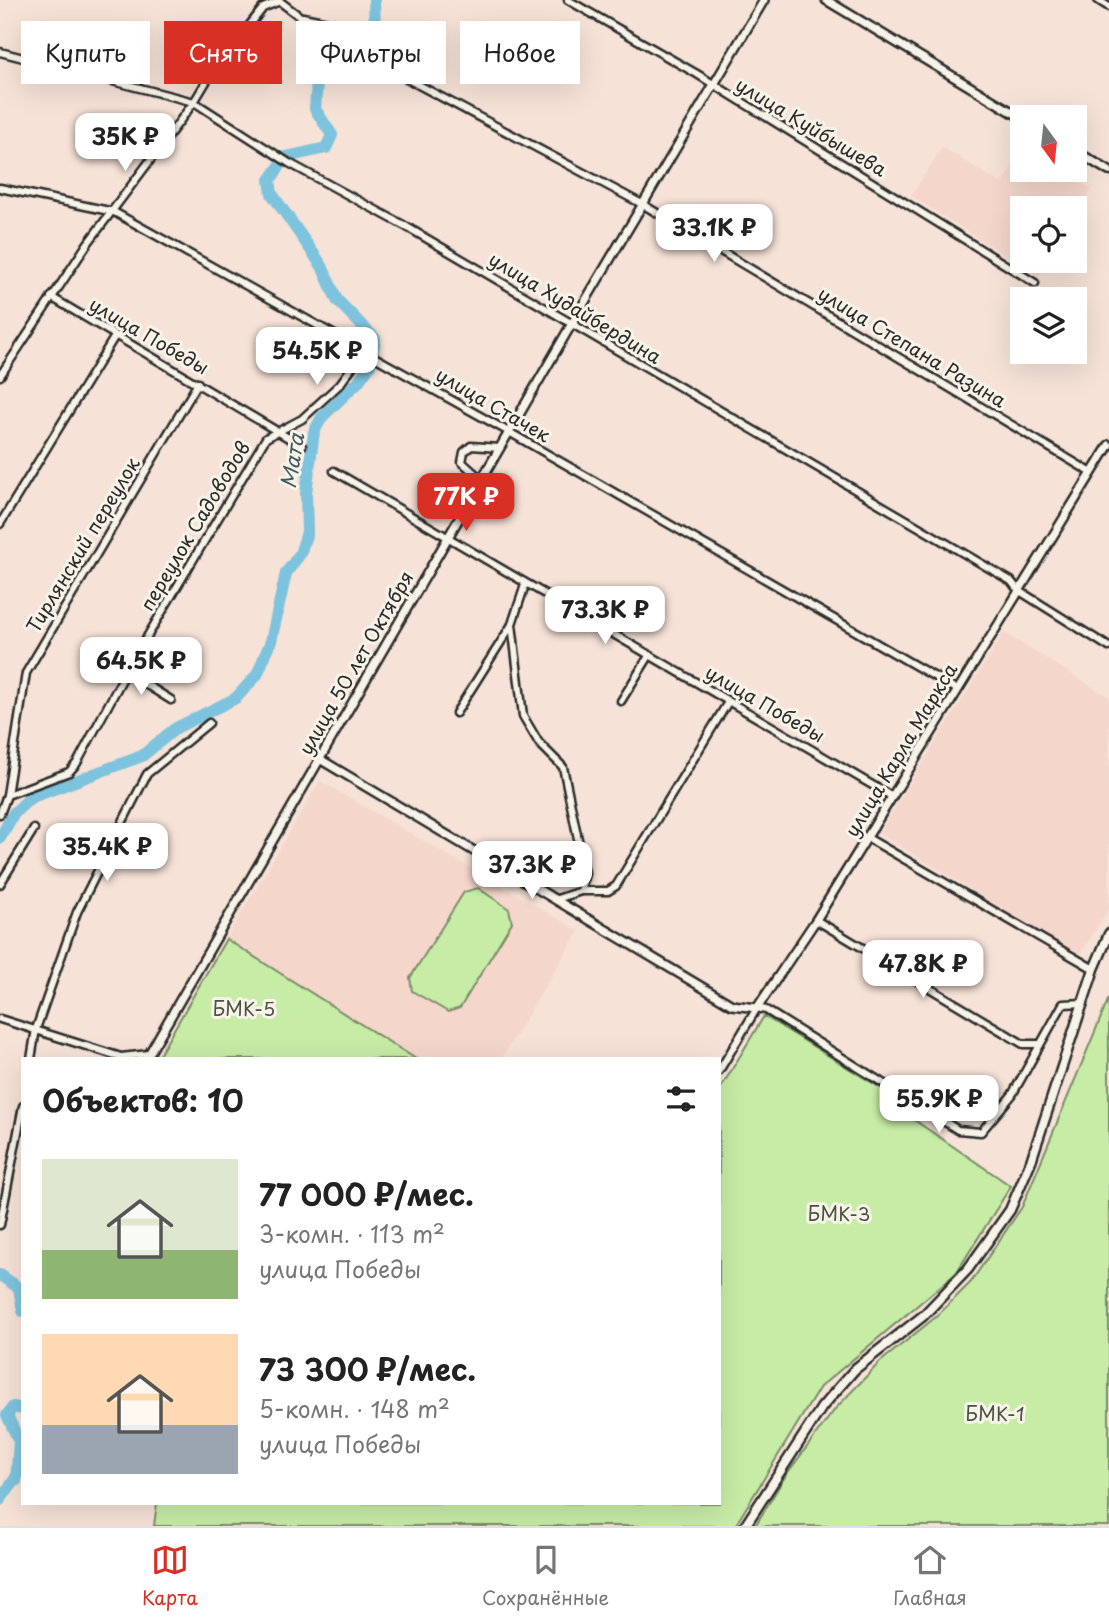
<!DOCTYPE html>
<html lang="ru">
<meta charset="utf-8">
<style>
:root{--surface:#fff;--page:#f6f6f6;--text:#222;--muted:#767676;--line:#e0e0e0;--accent:#d93025}
body{margin:0;font-family:"Playpen Sans",sans-serif;background:var(--page);color:var(--text);height:100vh;display:flex;flex-direction:column;font-size:26px;white-space:nowrap}
*{box-sizing:border-box;margin:0}
p{font-size:23px;color:var(--muted)}
.icon{flex:none;width:38px;height:38px;fill:none;stroke:currentColor;stroke-width:2;stroke-linecap:round;stroke-linejoin:round}
.map{position:relative;flex:1;overflow:hidden}
.drawer{position:absolute;left:21px;top:1057px;width:700px;height:448px;display:flex;flex-direction:column;background:var(--surface);border-radius:0px;box-shadow:0 7px 28px #0002}
.drawer>*{flex:none}
.top-card{position:absolute;left:21px;top:21px;width:700px;height:63px;display:flex;gap:14px}
.needle{width:46px;rotate:165deg}
.buttons{position:absolute;left:1010px;top:105px;display:grid;gap:14px}
.buttons a{display:grid;place-items:center;width:77px;height:77px;border-radius:0px;background:var(--surface);box-shadow:0 7px 28px #0002;font-size:35px}
.price{position:absolute;translate:-50% -60px;padding:0 16px;border-radius:14px;background:#fff;color:#222;font-size:23px;line-height:46px;filter:drop-shadow(0 2px 4px #0008)}
.price::after{content:'';position:absolute;left:50%;top:42px;width:21px;height:16px;margin-left:-10px;background:inherit;clip-path:polygon(0 0,100% 0,50% 100%)}
.price.active{background:var(--accent);color:#fff}
ul{padding:0;list-style:none}
li{display:flex;align-items:center;gap:21px;height:175px;padding:0 21px}
li span{display:grid;place-items:center;flex:none;width:196px;height:140px;border-radius:0px;color:#555}
li>.icon{margin-inline-start:auto}
span .icon{width:84px;height:84px;fill:#fffc;stroke-width:1}
li b{font-size:30px}
h2{display:flex;justify-content:space-between;align-items:center;height:84px;padding:0 21px;font-size:30px}
.chip{padding:0 24px;border-radius:0px;background:var(--surface);box-shadow:0 7px 28px #0002;font-size:24px;line-height:63px}
.chip.active{background:var(--accent);color:#fff}
.menu{display:flex;justify-content:space-around;align-items:center;height:98px;border-top:2px solid var(--line);background:var(--surface);font-size:19px;color:var(--muted)}
.menu a{display:grid;justify-items:center;gap:4px}
.menu .active{color:var(--accent)}
.map>svg:first-child{display:block}
.built{fill:#f5d6cb}
.green{fill:#c7eca6;stroke:#798c68;stroke-width:2}
.lines{fill:none;stroke-linecap:round;stroke-linejoin:round}
.river{stroke:#7ec3de;stroke-width:12}
.minor-casing{stroke:#2b2b2b;stroke-width:11}
.tertiary-casing{stroke:#2b2b2b;stroke-width:12}
.secondary-casing{stroke:#2b2b2b;stroke-width:13}
.minor{stroke:#f7f3e8;stroke-width:6}
.tertiary{stroke:#f7f3e8;stroke-width:7}
.secondary{stroke:#f7f3e8;stroke-width:8}
.labels{text-anchor:middle;stroke-width:6;stroke-linejoin:round;paint-order:stroke}
.street-label{font-size:19px;fill:#2b2b2b;stroke:#f7f3e8}
.park-label{font-size:19px;fill:#4a5244;stroke:#f7f3e8}
.water-label{font-size:21px;font-style:italic;fill:#445961;stroke:#f7f3e8}
</style>
<div class="map">
<svg width="1109" height="1526" viewBox="0 0 1109 1526">
<rect width="100%" height="100%" fill="#f6e2d7"/>
<filter id="ink" filterUnits="userSpaceOnUse"><feTurbulence type="fractalNoise" baseFrequency=".0143" numOctaves="2"/><feDisplacementMap in="SourceGraphic" scale="14" xChannelSelector="R" yChannelSelector="G"/><feConvolveMatrix kernelMatrix="1 2 1 2 8 2 1 2 1" color-interpolation-filters="sRGB"/></filter>
<g filter="url(#ink)">
<g class="built">
<path d="M942,147l60,37 11,-18 35,17 9,-13h4l31,19 -17,29 -1,-10h-52v53h27l-10,16 -128,-81z"/>
<path d="M1004,633l105,64v211l-30,48 -200,-123z"/>
<path d="M320,781l259,150 -78,128h-85l-190,-120z"/>
</g>
<g class="green">
<path d="M478,888l31,21 3,13 -52,86 -12,4 -36,-21 -2,-13 54,-86z"/>
<path d="M226,939l190,120h-259z"/>
<path d="M1109,998v528h-354l31,-51 50,-67 44,-46 57,-46 34,-34 51,-75z"/>
<path d="M764,1016l136,84 7,15 104,71 -55,87 -136,114 -85,139h-581l3,-23h562v-412z"/>
</g>
<g class="lines">
<g class="river">
<path d="M0,838l14,-25 16,-15 112,-42 34,-28 60,-30 21,-23 14,-34 15,-68 14,-19 7,-22 -1,-39 8,-61 8,-15 36,-35 12,-17 5,-26 -38,-39 -15,-34 -50,-72 -2,-14 16,-23 40,-9 6,-13 -17,-26 2,-27 -12,-17 29,-34c16,2 26,10 41,-2l-1,-29"/>
<path d="M0,1275l19,13 4,23"/>
<path d="M16,1481l3,-40 -12,-26 6,-8 10,2"/>
<path d="M0,1500l18,-25"/>
</g>
<g class="minor-casing">
<g id="minor">
<path d="M278,0l45,34 319,170 450,269"/>
<path d="M568,0l129,74 338,209"/>
<path d="M1098,0l11,7"/>
<path d="M303,17l49,10"/>
<path d="M0,52l194,50 95,61 118,64 604,354 7,9 91,57"/>
<path d="M0,188l114,24 395,220 447,257"/>
<path d="M51,297l251,149"/>
<path d="M0,376l88,-133 106,-141 15,-25 54,-69 17,-7"/>
<path d="M334,471l557,325"/>
<path d="M481,479l-19,-17 2,-10 7,-6 29,2"/>
<path d="M0,524l115,-188"/>
<path d="M525,585l-13,39 11,92 16,27 24,24 22,106 -4,18"/>
<path d="M126,672l45,28"/>
<path d="M621,701l28,-45"/>
<path d="M456,713l55,-87"/>
<path d="M7,795l62,-23 8,-9 49,-91 140,-234 36,-19 38,-35 23,-32"/>
<path d="M0,814l7,-19 19,-122 172,-290"/>
<path d="M866,837l228,132"/>
<path d="M0,884l34,-55"/>
<path d="M557,899l24,-8h27l8,-5 112,-184"/>
<path d="M816,920l207,124h17"/>
<path d="M0,1019l121,38 28,-3"/>
<path d="M31,1059l5,-30 41,-117 70,-138 62,-51"/>
<path d="M719,1071l38,-63 9,2 192,120 23,2 31,-37 51,-91 21,-1"/>
<path d="M0,1225l23,-119"/>
</g>
</g>
<g class="tertiary-casing">
<g id="tertiary">
<path d="M826,0l196,118"/>
<path d="M1074,150l35,21"/>
<path d="M318,758l414,247 25,3 59,-88 293,-475"/>
<path d="M149,1054l422,-729 193,-325"/>
</g>
</g>
<g class="secondary-casing">
<path id="secondary" d="M745,1526l77,-119 33,-38 68,-53 45,-47 42,-59 21,-49 63,-192 15,-35"/>
</g>
<use href="#minor" class="minor"/>
<use href="#tertiary" class="tertiary"/>
<use href="#secondary" class="secondary"/>
</g>
</g>
<g class="labels">
<g class="street-label">
<text transform="translate(811 127) rotate(31)" y="7">улица Куйбышева</text>
<text transform="translate(575 308) rotate(31)" y="7">улица Худайбердина</text>
<text transform="translate(149 336) rotate(30)" y="7">улица Победы</text>
<text transform="translate(912 347) rotate(31)" y="7">улица Степана Разина</text>
<text transform="translate(493 405) rotate(30)" y="7">улица Стачек</text>
<text transform="translate(195 526) rotate(-59)" y="7">переулок Садоводов</text>
<text transform="translate(83 545) rotate(-59)" y="7">Тирлянский переулок</text>
<text transform="translate(356 663) rotate(-60)" y="7">улица 50 лет Октября</text>
<text transform="translate(765 704) rotate(30)" y="7">улица Победы</text>
<text transform="translate(901 750) rotate(-59)" y="7">улица Карла Маркса</text>
</g>
<g class="park-label">
<text x="244" y="1016">БМК-5</text>
<text x="839" y="1221">БМК-3</text>
<text x="995" y="1421">БМК-1</text>
</g>
<g class="water-label">
<text transform="translate(293 461) rotate(-81)" y="7">Мата</text>
</g>
</g>
</svg>
<div class="buttons">
<a><svg class="needle" viewBox="-14 -14 28 28"><path d="M0-13l5 13h-10z" fill="#e53935"/><path d="M0 13l5-13h-10z" fill="#767676"/></svg></a>
<a><svg class="icon" aria-label="locate" viewBox="0 0 24 24"><circle cx="12" cy="12" r="6"/><path d="M12 2v4M12 18v4M2 12h4M18 12h4"/></svg></a>
<a><svg class="icon" aria-label="layers" viewBox="0 0 24 24"><path d="M12 4l9 5-9 5-9-5zM3 14l9 5 9-5"/></svg></a>
</div>
<b class="price" style="left:125px;top:173px">35K ₽</b>
<b class="price" style="left:714px;top:264px">33.1K ₽</b>
<b class="price" style="left:317px;top:387px">54.5K ₽</b>
<b class="price active" style="left:466px;top:533px">77K ₽</b>
<b class="price" style="left:605px;top:646px">73.3K ₽</b>
<b class="price" style="left:141px;top:697px">64.5K ₽</b>
<b class="price" style="left:107px;top:883px">35.4K ₽</b>
<b class="price" style="left:532px;top:901px">37.3K ₽</b>
<b class="price" style="left:923px;top:1000px">47.8K ₽</b>
<b class="price" style="left:939px;top:1135px">55.9K ₽</b>
<div class="top-card">
<a class="chip">Купить</a>
<a class="chip active">Снять</a>
<a class="chip">Фильтры</a>
<a class="chip">Новое</a>
</div>
<section class="drawer">
<h2>Объектов: 10<svg class="icon" aria-label="filters" viewBox="0 0 24 24"><path d="M4 7h16M4 17h16"/><circle cx="9" cy="7" r="2"/><circle cx="15" cy="17" r="2"/></svg></h2>
<ul>
<li><span style="background:linear-gradient(#dfe7d0 65%,#8fb573 0)"><svg class="icon" aria-label="home" viewBox="0 0 24 24"><path d="M3 11l9-7 9 7M6 9v11h12V9"/></svg></span><div><b>77 000 ₽/мес.</b><p>3-комн. · 113 m²</p><p>улица Победы</p></div></li>
<li><span style="background:linear-gradient(#ffd9b3 65%,#9aa5b1 0)"><svg class="icon" aria-label="home" viewBox="0 0 24 24"><path d="M3 11l9-7 9 7M6 9v11h12V9"/></svg></span><div><b>73 300 ₽/мес.</b><p>5-комн. · 148 m²</p><p>улица Победы</p></div></li>
</ul>
</section>
</div>
<nav class="menu">
<a class="active"><svg class="icon" aria-label="map" viewBox="0 0 24 24"><path d="M3 6l6-2 6 2 6-2v14l-6 2-6-2-6 2zM9 4v14M15 6v14"/></svg>Карта</a>
<a><svg class="icon" aria-label="saved" viewBox="0 0 24 24"><path d="M7 4h10v16l-5-4-5 4z"/></svg>Сохранённые</a>
<a><svg class="icon" aria-label="home" viewBox="0 0 24 24"><path d="M3 11l9-7 9 7M6 9v11h12V9"/></svg>Главная</a>
</nav>
